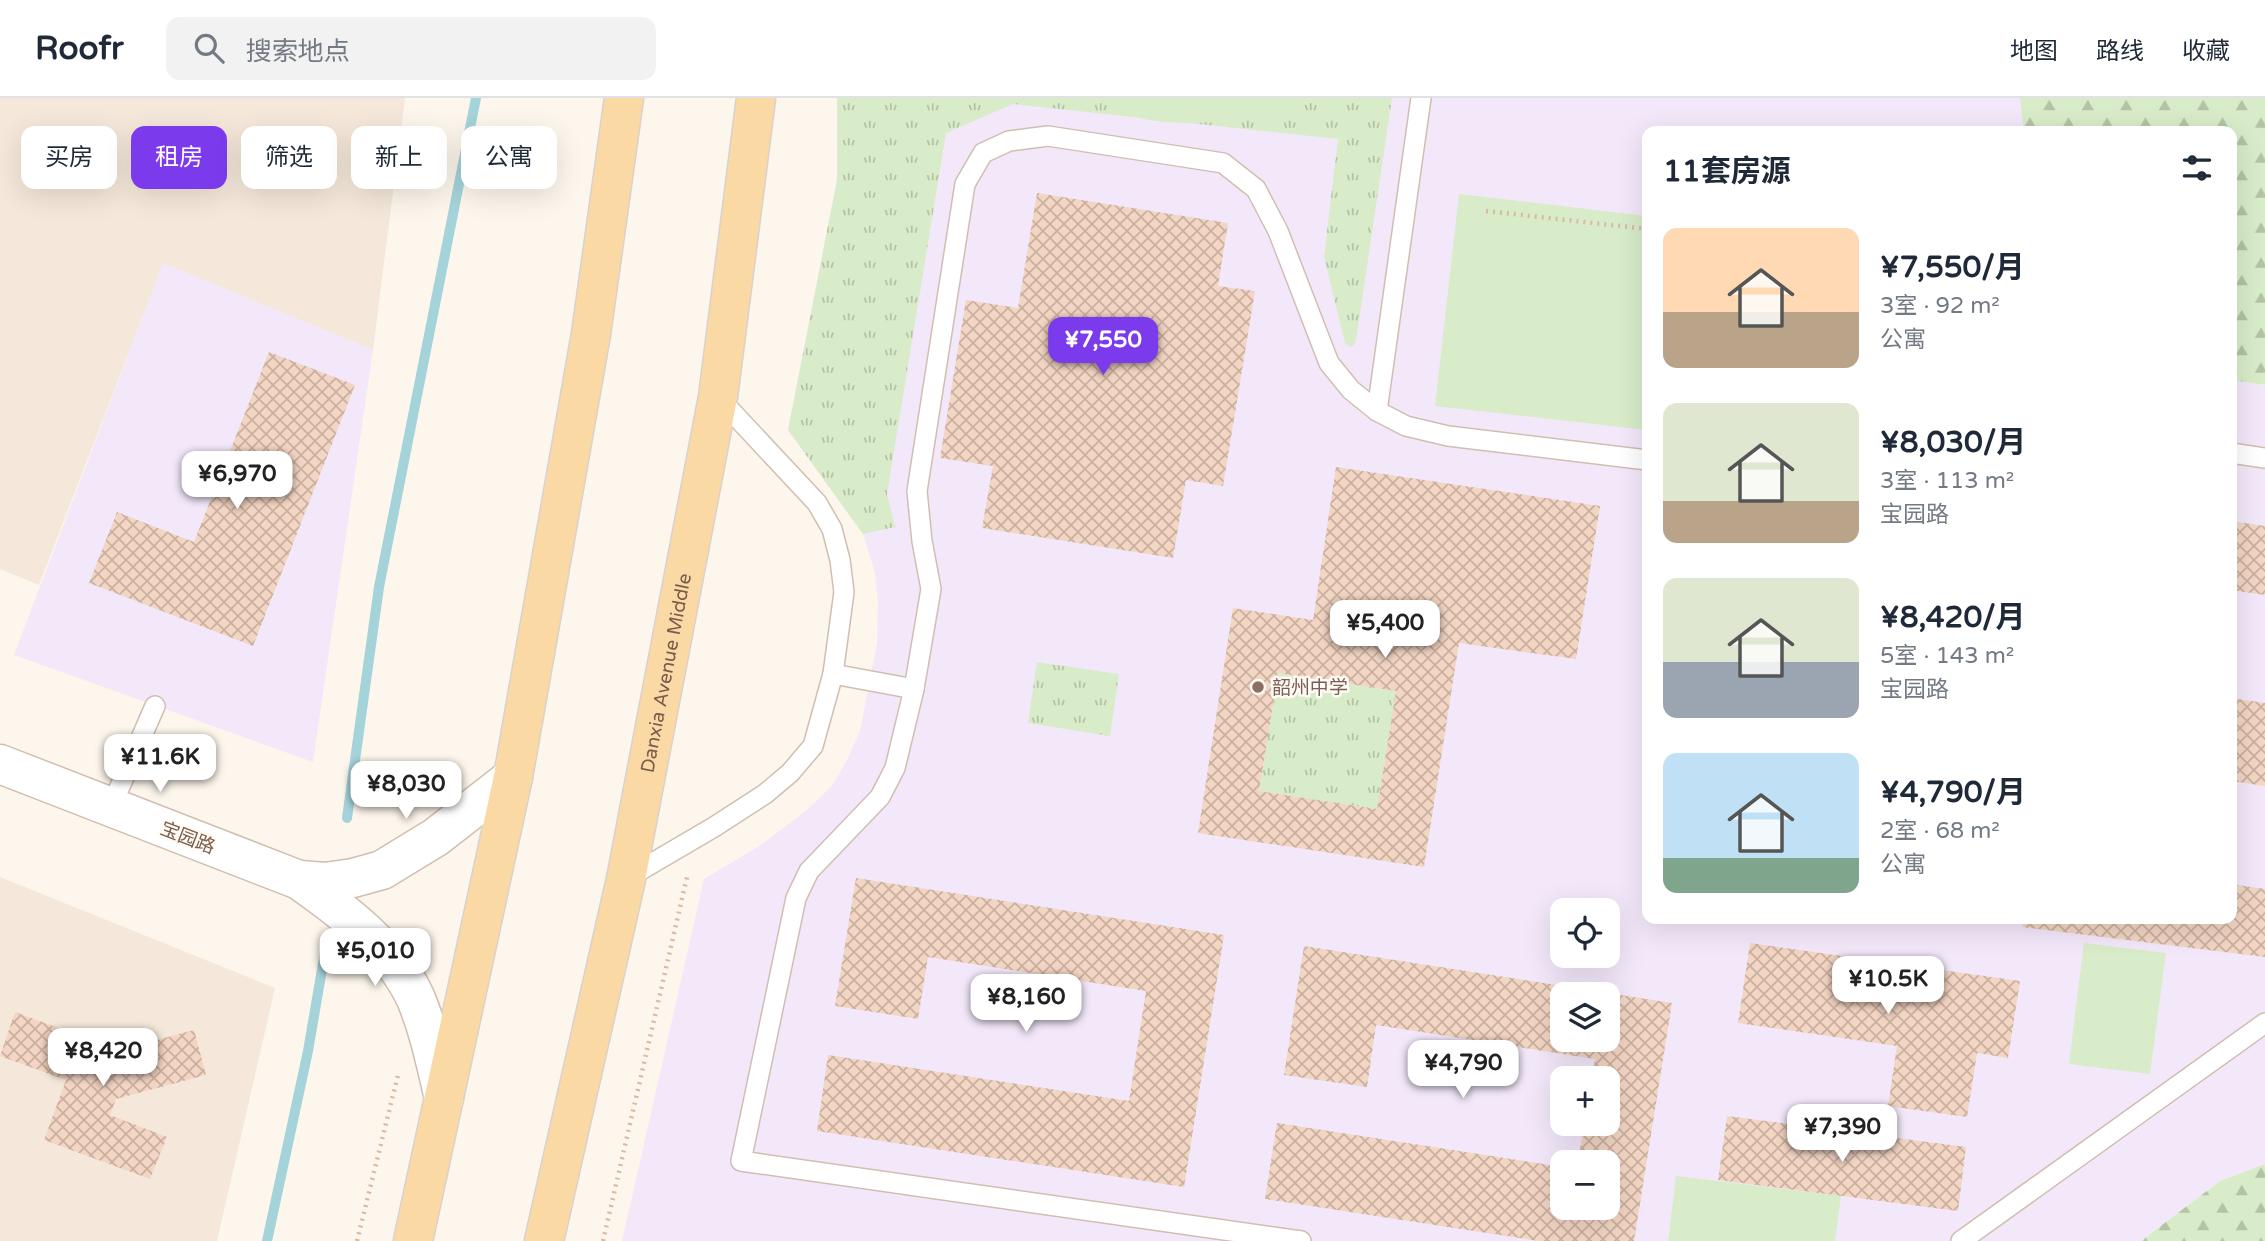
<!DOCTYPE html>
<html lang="zh">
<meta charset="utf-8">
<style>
:root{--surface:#fff;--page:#f2f2f3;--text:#1f2937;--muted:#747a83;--line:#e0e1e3;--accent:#7c3aed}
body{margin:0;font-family:"Varela Round","Noto Sans SC",sans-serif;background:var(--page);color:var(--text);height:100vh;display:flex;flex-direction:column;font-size:26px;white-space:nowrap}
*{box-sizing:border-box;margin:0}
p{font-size:23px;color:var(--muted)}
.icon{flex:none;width:38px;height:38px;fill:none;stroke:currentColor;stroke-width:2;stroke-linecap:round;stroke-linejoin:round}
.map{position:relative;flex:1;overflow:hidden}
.panel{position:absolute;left:1642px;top:28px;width:595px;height:798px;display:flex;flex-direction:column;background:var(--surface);border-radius:14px;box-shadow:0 7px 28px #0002}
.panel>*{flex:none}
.banner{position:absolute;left:21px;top:28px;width:665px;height:63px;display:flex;gap:14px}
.controls{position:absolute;left:1550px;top:800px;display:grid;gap:14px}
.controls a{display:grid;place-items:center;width:70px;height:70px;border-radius:14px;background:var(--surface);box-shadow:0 7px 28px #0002;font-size:35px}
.price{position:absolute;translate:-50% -60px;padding:0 16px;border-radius:14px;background:#fff;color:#222;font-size:23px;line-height:46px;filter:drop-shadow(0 2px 4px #0008)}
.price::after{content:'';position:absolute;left:50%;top:42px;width:21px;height:16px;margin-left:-10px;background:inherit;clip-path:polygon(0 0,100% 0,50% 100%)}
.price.selected{background:var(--accent);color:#fff}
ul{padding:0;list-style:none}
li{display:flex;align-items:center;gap:21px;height:175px;padding:0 21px}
li span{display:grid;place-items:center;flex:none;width:196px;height:140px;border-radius:14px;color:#555}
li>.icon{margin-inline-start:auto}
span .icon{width:84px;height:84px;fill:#fffc;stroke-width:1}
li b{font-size:30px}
h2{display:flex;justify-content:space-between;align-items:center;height:84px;padding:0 21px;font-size:30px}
.chip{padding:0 24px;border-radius:14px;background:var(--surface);box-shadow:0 7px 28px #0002;font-size:24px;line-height:63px}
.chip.selected{background:var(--accent);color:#fff}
header{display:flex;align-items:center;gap:42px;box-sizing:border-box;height:98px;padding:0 35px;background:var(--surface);border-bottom:2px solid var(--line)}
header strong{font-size:33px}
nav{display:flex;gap:38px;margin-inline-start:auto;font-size:24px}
.search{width:490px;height:63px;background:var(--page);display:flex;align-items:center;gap:18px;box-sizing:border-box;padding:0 24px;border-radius:14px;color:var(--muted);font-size:26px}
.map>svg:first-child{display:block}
.residential{fill:#f5e8da}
.education{fill:#f3e8fa;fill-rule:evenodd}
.grass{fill:url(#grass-tufts)}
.forest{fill:url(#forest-firs)}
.garden{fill:#d8ecc9}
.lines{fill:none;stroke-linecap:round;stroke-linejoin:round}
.stream{stroke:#a5d3da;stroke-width:10}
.building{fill:url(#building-cross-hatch);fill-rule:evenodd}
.lane-casing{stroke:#d1beb0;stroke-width:22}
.street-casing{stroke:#d1beb0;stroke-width:41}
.primary-casing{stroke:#dad1cd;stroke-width:41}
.path{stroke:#d9b8a5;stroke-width:4.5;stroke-dasharray:2 5;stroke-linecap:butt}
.lane{stroke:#fff;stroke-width:19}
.street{stroke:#fff;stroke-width:38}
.primary{stroke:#fbd9a5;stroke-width:38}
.education-dot{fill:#8d6e63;stroke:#fffaf3;stroke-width:2.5}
.labels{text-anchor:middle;stroke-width:5;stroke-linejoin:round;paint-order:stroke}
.street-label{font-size:19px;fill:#7a5c4d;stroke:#fffaf3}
.education-label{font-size:19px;fill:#785e54;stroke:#fffaf3;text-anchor:start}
</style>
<header>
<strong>Roofr</strong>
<div class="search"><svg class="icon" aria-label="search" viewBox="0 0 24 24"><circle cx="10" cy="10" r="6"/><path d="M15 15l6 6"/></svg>搜索地点</div>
<nav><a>地图</a><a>路线</a><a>收藏</a></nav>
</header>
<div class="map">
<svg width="2265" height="1143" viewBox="0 0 2265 1143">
<defs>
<pattern id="grass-tufts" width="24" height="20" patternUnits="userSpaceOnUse" patternTransform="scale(1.75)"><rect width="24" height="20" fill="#d8ecc9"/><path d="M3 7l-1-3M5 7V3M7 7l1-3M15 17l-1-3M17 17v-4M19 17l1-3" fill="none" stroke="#b4c2a5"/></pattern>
<pattern id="forest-firs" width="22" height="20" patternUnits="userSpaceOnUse" patternTransform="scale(1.75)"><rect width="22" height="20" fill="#d8ecc9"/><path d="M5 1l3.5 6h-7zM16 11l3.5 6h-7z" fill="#b4c2a5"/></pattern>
<pattern id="building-cross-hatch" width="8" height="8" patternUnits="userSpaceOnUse" patternTransform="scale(1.75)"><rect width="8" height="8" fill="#f3d5c3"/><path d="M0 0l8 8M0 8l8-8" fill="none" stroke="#cab0a1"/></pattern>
</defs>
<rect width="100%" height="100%" fill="#fdf6ec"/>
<g class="residential">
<path d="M0,0h405l-32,252 -210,-86 -124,321 -39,-16z"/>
<path d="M0,779l275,111 -58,253h-217z"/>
</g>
<g class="education">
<path d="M837,0h1183l4,33h-377v788h584v-539l34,5v779l-45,17 -79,60h-1519l82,-362 57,-34 46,-35 25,-24 15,-26 13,-29 17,-88 1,-41 -3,-29 -12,-39 -75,-104 49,-250zM1563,812h45v46h-45zM1563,896h45v46h-45zM1563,980h45v46h-45zM1563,1064h45v46h-45z"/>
<path d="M163,165l210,87 -60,412 -299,-107z"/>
</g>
<g class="grass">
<path d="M837,0h259l45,20 -128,-14 -67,29 -59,361 8,33 -32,7 -75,-104 49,-250z"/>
<path d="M1320,0h72l-36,242 -3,6 -3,1 -5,-4 -21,-86 14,-118 -158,-17c49,-1 93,-7 140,-24z"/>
<path d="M1037,564l82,12 -9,62 -82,-13z"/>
<path d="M1278,575l118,18 -19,118 -118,-18z"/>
</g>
<g class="forest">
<path d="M2020,0h245v287l-34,-5v-249h-207z"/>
<path d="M2265,1066v77h-124l79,-60z"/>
</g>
<g class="garden">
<path d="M1096,0h224c-47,20 -129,32 -180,20 -15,-4 -30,-12 -44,-20z"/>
<path d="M1459,96l188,22v214l-212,-24z"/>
<path d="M2084,845l82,10 -16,121 -81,-10z"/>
<path d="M1676,1078l165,20 -6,45h-167z"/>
</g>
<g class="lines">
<g class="stream">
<path d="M347,720l32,-231 97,-489"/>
<path d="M267,1143l41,-190 19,-111"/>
</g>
</g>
<g class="building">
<path d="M1037,95l191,30 -10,63 37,5 -32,195 -37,-6 -13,78 -191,-30 11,-62 -53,-8 26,-158 52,8z"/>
<path d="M269,254l86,33 -102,261 -164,-63 28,-71 77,30z"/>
<path d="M1336,369l264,39 -24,153 -117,-16 -35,224 -226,-34 35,-225 80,12zM1278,575l118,18 -19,118 -118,-18z"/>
<path d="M2231,423l34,5v69l-34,-5z"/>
<path d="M2231,600l34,5v83l-34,-5z"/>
<path d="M856,780l368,57 -40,252 -367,-56 11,-76 301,46 17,-110 -218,-34 -10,62 -83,-13z"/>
<path d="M2231,786l34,5v68l-243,-30 1,-8h208z"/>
<path d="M1750,845l270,38 -12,77 -31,-5 -10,64 -79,-11 9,-60 -159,-23z"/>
<path d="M1304,848l298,46 -39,2v46h45v-47l64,10 -38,238h-95l-274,-42 12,-76 286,44v41h45v-46h-30l6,-38h24v-46h-16l3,-19 -219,-34 -9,62 -83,-12z"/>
<path d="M15,914l104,38 75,-20 12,45 -90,24 -6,16 57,22 -17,42 -106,-39 22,-60 -66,-24z"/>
<path d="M1727,1018l239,31 -8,64 -240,-31z"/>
</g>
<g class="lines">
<g class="lane-casing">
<g id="lane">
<path d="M1377,313l44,-313"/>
<path d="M2231,355l34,5"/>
<path d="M833,576l81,15"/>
<path d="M111,709l44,-101"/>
<path d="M627,780l87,-51 51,-33 25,-21 23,-27 20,-72 11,-82 -4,-32 -8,-31 -15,-26 -99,-106"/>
<path d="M1301,1143l-560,-80 55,-263 13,-27 71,-74 15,-29 19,-79 17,-100 -9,-48 -5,-50 48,-307 18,-31 26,-12 39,-5 175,27 33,26 22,42 51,132 22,27 26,21 29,15 42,10 199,24"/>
<path d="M1961,1143l304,-218"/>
</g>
</g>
<g class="street-casing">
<g id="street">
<path d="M0,666l299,116c44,31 94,68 117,119 13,31 20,66 28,99"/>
<path d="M299,782l26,2 28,-4 29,-8 54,-33 77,-60"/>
</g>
</g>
<g class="primary-casing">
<g id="primary">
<path d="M413,1143l100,-464 78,-443 33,-236"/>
<path id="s1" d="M544,1143l82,-362 92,-482 38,-299"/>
</g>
</g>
<g class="path">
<path d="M1486,113l161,18"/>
<path d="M357,1143l41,-166"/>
<path d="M603,1143l84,-364"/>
</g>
<use href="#lane" class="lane"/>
<use href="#street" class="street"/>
<use href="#primary" class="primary"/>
</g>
<circle class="education-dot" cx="1258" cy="589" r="7"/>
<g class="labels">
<g class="street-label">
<text dy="7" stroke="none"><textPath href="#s1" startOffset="581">Danxia Avenue Middle</textPath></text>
<text transform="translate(188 739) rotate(21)" y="7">宝园路</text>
</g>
<g class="education-label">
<text x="1272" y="596">韶州中学</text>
</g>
</g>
</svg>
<div class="controls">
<a><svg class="icon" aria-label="locate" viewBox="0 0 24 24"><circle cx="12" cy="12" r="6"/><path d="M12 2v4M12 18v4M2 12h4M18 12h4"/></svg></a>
<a><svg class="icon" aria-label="layers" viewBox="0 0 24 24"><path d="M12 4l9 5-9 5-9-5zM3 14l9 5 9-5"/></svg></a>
<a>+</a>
<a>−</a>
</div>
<b class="price selected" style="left:1103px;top:279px">¥7,550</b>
<b class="price" style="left:237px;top:413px">¥6,970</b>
<b class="price" style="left:1385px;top:562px">¥5,400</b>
<b class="price" style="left:160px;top:696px">¥11.6K</b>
<b class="price" style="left:406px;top:723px">¥8,030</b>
<b class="price" style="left:375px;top:890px">¥5,010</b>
<b class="price" style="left:1888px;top:918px">¥10.5K</b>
<b class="price" style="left:1026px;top:936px">¥8,160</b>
<b class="price" style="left:103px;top:990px">¥8,420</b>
<b class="price" style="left:1463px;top:1002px">¥4,790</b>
<b class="price" style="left:1842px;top:1066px">¥7,390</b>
<div class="banner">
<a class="chip">买房</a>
<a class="chip selected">租房</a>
<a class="chip">筛选</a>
<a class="chip">新上</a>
<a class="chip">公寓</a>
</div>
<section class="panel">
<h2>11套房源<svg class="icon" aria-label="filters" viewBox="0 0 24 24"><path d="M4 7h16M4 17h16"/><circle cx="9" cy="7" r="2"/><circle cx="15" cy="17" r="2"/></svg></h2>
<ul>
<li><span style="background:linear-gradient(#ffd9b3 60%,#b9a48a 0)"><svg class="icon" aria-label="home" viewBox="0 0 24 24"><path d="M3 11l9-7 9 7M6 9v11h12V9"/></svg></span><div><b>¥7,550/月</b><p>3室 · 92 m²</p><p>公寓</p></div></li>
<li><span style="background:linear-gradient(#dfe7d0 70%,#b9a48a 0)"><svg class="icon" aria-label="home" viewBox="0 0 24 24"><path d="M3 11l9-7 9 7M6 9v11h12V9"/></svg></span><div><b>¥8,030/月</b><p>3室 · 113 m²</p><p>宝园路</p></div></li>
<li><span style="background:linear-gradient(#dfe7d0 60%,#9aa5b1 0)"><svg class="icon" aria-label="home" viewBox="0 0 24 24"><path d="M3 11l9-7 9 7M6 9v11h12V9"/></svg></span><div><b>¥8,420/月</b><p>5室 · 143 m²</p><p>宝园路</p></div></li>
<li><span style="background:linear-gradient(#bfe0f5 75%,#7fa58c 0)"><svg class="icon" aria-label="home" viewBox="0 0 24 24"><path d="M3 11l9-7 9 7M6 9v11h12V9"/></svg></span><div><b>¥4,790/月</b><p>2室 · 68 m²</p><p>公寓</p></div></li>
</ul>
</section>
</div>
